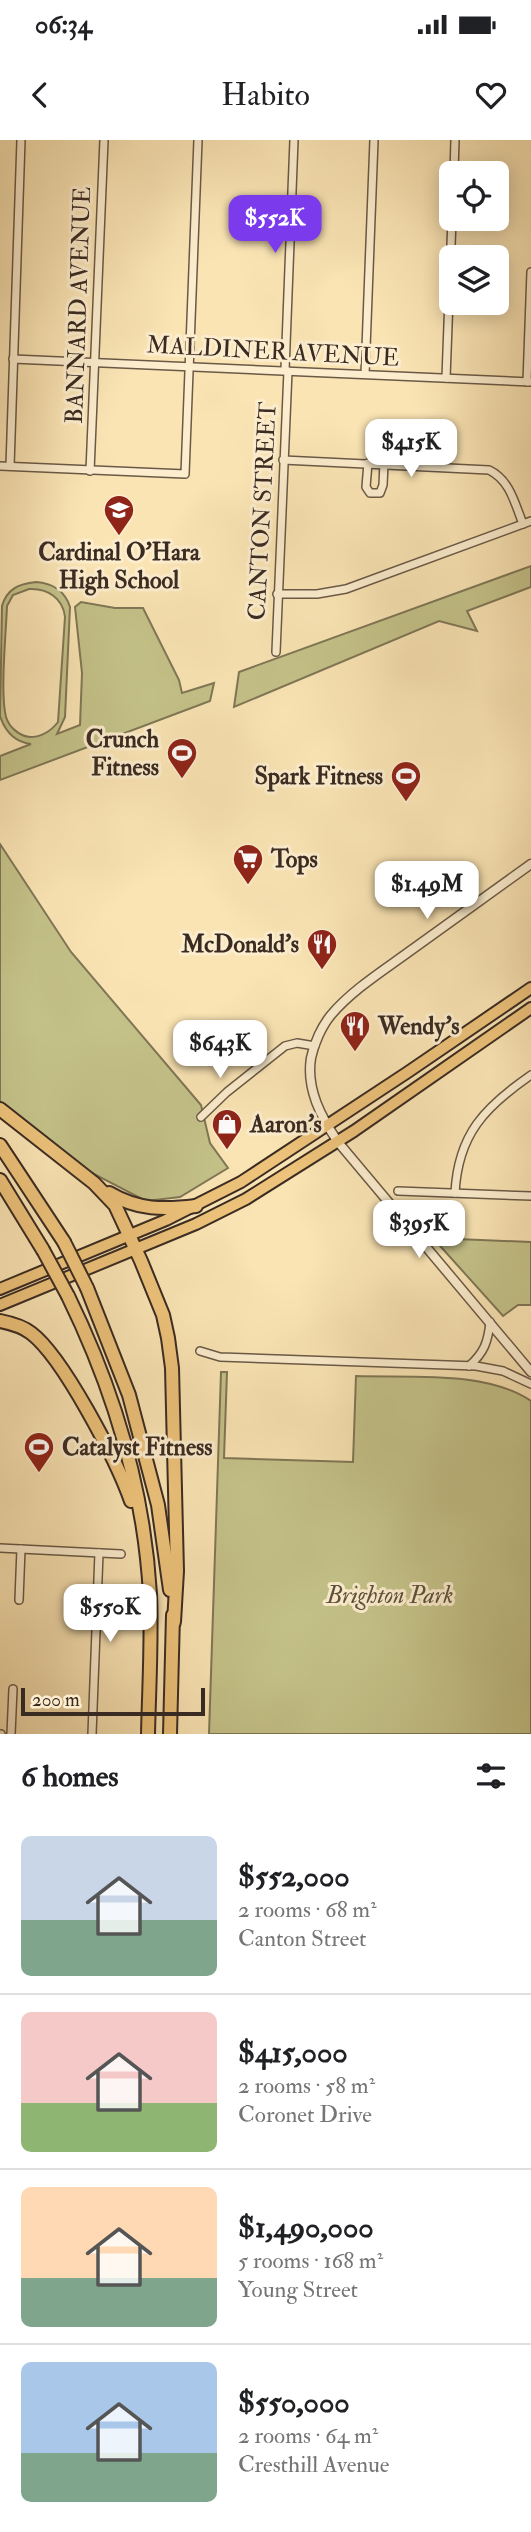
<!DOCTYPE html>
<meta charset="utf-8">
<style>
:root{--surface:#fff;--page:#f2f2f2;--text:#202124;--muted:#757577;--line:#e0e0e0;--accent:#7c3aed}
body{margin:0;font-family:"IM FELL Double Pica",serif;background:var(--page);color:var(--text);height:100vh;display:flex;flex-direction:column;font-size:26px;white-space:nowrap}
*{box-sizing:border-box;margin:0}
p{font-size:23px;color:var(--muted)}
.icon{flex:none;width:38px;height:38px;fill:none;stroke:currentColor;stroke-width:2;stroke-linecap:round;stroke-linejoin:round}
.map{position:relative;height:1594px;overflow:hidden}
.details{display:flex;flex-direction:column;background:var(--surface);flex:1}
.details>*{flex:none}
.buttons{position:absolute;left:439px;top:21px;display:grid;gap:14px}
.buttons a{display:grid;place-items:center;width:70px;height:70px;border-radius:10px;background:var(--surface);box-shadow:0 4px 18px #0003;font-size:35px}
.scale{position:absolute;left:21px;bottom:18px;width:184px;box-sizing:border-box;padding-left:7px;border:4px solid #3a2b22;border-top:0;font-size:19px;line-height:24px;white-space:nowrap;color:#3a2b22;-webkit-text-stroke:5px #fcedce;paint-order:stroke}
.price{position:absolute;translate:-50% -60px;padding:0 16px;border-radius:14px;background:#fff;color:#222;font-size:23px;line-height:46px;filter:drop-shadow(0 2px 4px #0008)}
.price::after{content:'';position:absolute;left:50%;top:42px;width:21px;height:16px;margin-left:-10px;background:inherit;clip-path:polygon(0 0,100% 0,50% 100%)}
.price.current{background:var(--accent);color:#fff}
ul{padding:0;list-style:none}
li{display:flex;align-items:center;gap:21px;height:175px;padding:0 21px}
li+li{border-top:2px solid var(--line)}
li span{display:grid;place-items:center;flex:none;width:196px;height:140px;border-radius:10px;color:#555}
li>.icon{margin-inline-start:auto}
span .icon{width:84px;height:84px;fill:#fffc;stroke-width:1}
li b{font-size:30px}
h2{display:flex;justify-content:space-between;align-items:center;height:84px;padding:0 21px;font-size:30px}
.status{display:flex;justify-content:space-between;align-items:center;height:49px;padding:0 35px;background:var(--surface);direction:ltr}
.status svg{height:19px;fill:currentColor}
header{display:flex;justify-content:space-between;align-items:center;height:91px;padding:0 21px;background:var(--surface);font-size:32px;font-weight:600}
.map>svg:first-child{display:block}
.green{fill:#c4c289;stroke:#7f7656;stroke-width:2;fill-rule:evenodd}
.lines{fill:none;stroke-linecap:round;stroke-linejoin:round}
.minor-casing{stroke:#6a5946;stroke-width:10}
.tertiary-casing{stroke:#6a5946;stroke-width:11}
.primary-casing{stroke:#3a2b22;stroke-width:14}
.motorway-casing{stroke:#3a2b22;stroke-width:16}
.minor{stroke:#fcedce;stroke-width:7}
.tertiary{stroke:#fcedce;stroke-width:8}
.primary{stroke:#edc27a;stroke-width:10}
.motorway{stroke:#edc27a;stroke-width:12}
.motorway-bridge-casing{stroke:#3a2b22;stroke-width:16;stroke-linecap:butt}
.motorway-bridge{stroke:#edc27a;stroke-width:12}
.labels{text-anchor:middle;stroke-width:6;stroke-linejoin:round;paint-order:stroke}
.street-label{font-size:24px;fill:#3a2b22;stroke:#fcedce}
.poi-label{font-size:24px;font-weight:bold;fill:#3a2b22;stroke:#fcedce;text-anchor:start}
.park-label{font-size:24px;font-style:italic;fill:#5c513c;stroke:#fcedce}
</style>
<div class="status"><b>06:34</b><svg viewBox="0 0 49 12"><path d="M0 12V9h3v3zM5 12V6h3v6zM10 12V3h3v9zM15 12V0h3v12zM26 1h20v11H26zM47 4h2v5h-2z"/></svg></div>
<header><svg class="icon" aria-label="back" viewBox="0 0 24 24"><path d="M15 5l-7 7 7 7"/></svg>Habito<svg class="icon" aria-label="heart" viewBox="0 0 24 24"><path d="M12 20l-8-8c-3-5 5-10 8-4 3-6 11-1 8 4z"/></svg></header>
<div class="map">
<svg width="531" height="1594" viewBox="0 0 531 1594">
<rect width="100%" height="100%" fill="#fae4b4"/>
<filter id="stains"><feTurbulence type="fractalNoise" baseFrequency=".00286" numOctaves="4"/><feColorMatrix values="0 0 0 0 .2 0 0 0 0 .09 0 0 0 0 .02 0 0 0 .5 -.17"/></filter>
<radialGradient id="worn" r=".72"><stop offset=".6" stop-color="#630" stop-opacity="0"/><stop offset="1" stop-color="#630" stop-opacity=".3"/></radialGradient>
<g class="green">
<path d="M531,426v21l-64,24 10,20 -38,-10 -205,86 5,-35z"/>
<path d="M36,442c16,1 29,9 34,25l-5,110 -8,17 23,-9 2,-52 -7,-66 6,-5 34,6h28l36,72 3,13 32,-10 -4,18 -210,79v-24l31,-12c-17,-2 -26,-13 -31,-28l2,-110c5,-17 16,-22 34,-24zM29,449c18,-1 34,9 36,28l-7,105c-7,9 -16,15 -28,15 -11,-1 -21,-10 -24,-20 -6,-23 0,-84 1,-111l6,-11z"/>
<path d="M0,704l71,108 130,153 9,38 18,25 -48,29 -34,4 -58,-30 -88,-68z"/>
<path d="M433,1098l98,4v63h-13l-15,11z"/>
<path d="M221,1232h6l-3,86 129,4 3,-86c53,2 130,-6 175,25v333h-322z"/>
</g>
<g class="lines">
<g class="minor-casing">
<g id="minor">
<path d="M454,33l1,-33"/>
<path d="M13,219l518,23"/>
<path d="M285,230l9,-230"/>
<path d="M365,234l9,-234"/>
<path d="M446,238l6,-159"/>
<path d="M527,242l4,-110"/>
<path d="M283,320l206,10c21,10 26,34 34,54"/>
<path d="M368,323l-2,24 4,6h10l3,-8 1,-22"/>
<path d="M0,326l185,8 13,-334"/>
<path d="M10,326l11,-326"/>
<path d="M90,331l14,-331"/>
<path d="M277,454h40l29,-5 185,-68"/>
<path d="M276,512l12,-281"/>
<path d="M201,977l26,-25 58,-46 12,-3 18,3"/>
<path d="M398,1051l133,5"/>
<path d="M455,1053c3,-59 30,-86 76,-118"/>
<path d="M200,1211l20,6 256,9 27,5 28,13"/>
<path d="M469,1226c15,-13 19,-24 21,-44"/>
<path d="M0,1408l121,6"/>
<path d="M19,1460l2,-51"/>
<path d="M0,1594h1"/>
<path d="M11,1594l2,-45"/>
<path d="M92,1594l7,-181"/>
</g>
</g>
<g class="tertiary-casing">
<path id="tertiary" d="M531,724c-40,29 -81,58 -121,87 -26,19 -58,39 -79,64 -9,11 -17,28 -20,43 -5,31 10,59 27,84l193,230"/>
</g>
<g class="primary-casing">
<g id="primary">
<path d="M0,1149l166,-69 75,-38 167,-110 123,-84"/>
<path d="M0,1165l196,-81 50,-25 108,-68 177,-123"/>
</g>
</g>
<g class="motorway-casing">
<g id="motorway">
<path d="M0,969l94,74 21,22 26,56 22,54 5,23 4,30 5,203 -3,51"/>
<path d="M0,1005l64,97"/>
<path d="M0,1040l43,70"/>
<path d="M109,1053c29,17 54,17 87,13"/>
<path d="M87,1148l42,107 29,110 12,85"/>
<path d="M68,1156c46,94 76,194 82,298 2,47 -1,94 -2,140"/>
<path d="M0,1181c10,2 22,5 31,12 32,24 86,128 100,168"/>
<path d="M170,1594l3,-119"/>
</g>
</g>
<use href="#minor" class="minor"/>
<use href="#tertiary" class="tertiary"/>
<use href="#primary" class="primary"/>
<use href="#motorway" class="motorway"/>
<g class="motorway-bridge-casing">
<g id="motorway-bridge">
<path d="M64,1102l23,46"/>
<path d="M43,1110l25,46"/>
</g>
</g>
<use href="#motorway-bridge" class="motorway-bridge"/>
</g>
<defs>
<g id="school-pin" transform="scale(1.575)"><path d="M0 17L-7.5 6A9.5 9.5 0 1 1 7.5 6Z" fill="#8f2418" stroke="#fcedce"/><path d="M0-5L7-2L0 1L-7-2ZM-4 1L0 2.5L4 1V4Q0 6-4 4Z" fill="#fff"/></g>
<g id="stadium-pin" transform="scale(1.575)"><path d="M0 17L-7.5 6A9.5 9.5 0 1 1 7.5 6Z" fill="#8f2418" stroke="#fcedce"/><path d="M0-5a6.5 5 0 1 0 0 10a6.5 5 0 1 0 0-10ZM-3.5-1.8h7v3.6h-7Z" fill="#fff"/></g>
<g id="supermarket-pin" transform="scale(1.575)"><path d="M0 17L-7.5 6A9.5 9.5 0 1 1 7.5 6Z" fill="#8f2418" stroke="#fcedce"/><path d="M-6-5.5h2.5l.6 2H6L4.5 2H-2.5L-4.4-4H-6ZM-1.5 3.2a1.3 1.3 0 1 0 .1 0ZM3 3.2a1.3 1.3 0 1 0 .1 0Z" fill="#fff"/></g>
<g id="restaurant-pin" transform="scale(1.575)"><path d="M0 17L-7.5 6A9.5 9.5 0 1 1 7.5 6Z" fill="#8f2418" stroke="#fcedce"/><path d="M-5-6h1v4h1v-4h1v4h1v-4h1v5L-1.5 .5V6h-2V.5L-5-1ZM5-6V6H3V1.5H1.5Q1.5-4 5-6Z" fill="#fff"/></g>
<g id="shop-pin" transform="scale(1.575)"><path d="M0 17L-7.5 6A9.5 9.5 0 1 1 7.5 6Z" fill="#8f2418" stroke="#fcedce"/><path d="M-5-2.5h2.3a2.7 3.5 0 0 1 5.4 0H5L5.5 6h-11ZM-1.5-2.5h3a1.5 2.3 0 0 0-3 0Z" fill="#fff"/></g>
</defs>
<g fill-rule="evenodd">
<use href="#school-pin" x="119" y="370"/>
<use href="#stadium-pin" x="182" y="613"/>
<use href="#stadium-pin" x="406" y="636"/>
<use href="#supermarket-pin" x="248" y="719"/>
<use href="#restaurant-pin" x="322" y="804"/>
<use href="#restaurant-pin" x="355" y="886"/>
<use href="#shop-pin" x="227" y="984"/>
<use href="#stadium-pin" x="39" y="1307"/>
</g>
<g class="labels">
<g class="street-label">
<text transform="translate(78 165) rotate(-88)" y="8">BANNARD AVENUE</text>
<text transform="translate(273 211) rotate(3)" y="8">MALDINER AVENUE</text>
<text transform="translate(262 371) rotate(-87)" y="8">CANTON STREET</text>
</g>
<g class="poi-label">
<text x="119" y="420" text-anchor="middle">Cardinal O'Hara<tspan x="119" dy="28">High School</tspan></text>
<text x="159" y="607" text-anchor="end">Crunch<tspan x="159" dy="28">Fitness</tspan></text>
<text x="383" y="644" text-anchor="end">Spark Fitness</text>
<text x="271" y="727">Tops</text>
<text x="299" y="812" text-anchor="end">McDonald's</text>
<text x="378" y="894">Wendy's</text>
<text x="250" y="992">Aaron's</text>
<text x="62" y="1315">Catalyst Fitness</text>
</g>
<g class="park-label">
<text x="390" y="1463">Brighton Park</text>
</g>
</g>
<rect width="100%" height="100%" filter="url(#stains)"/>
<rect width="100%" height="100%" fill="url(#worn)"/>
</svg>
<div class="buttons">
<a><svg class="icon" aria-label="locate" viewBox="0 0 24 24"><circle cx="12" cy="12" r="6"/><path d="M12 2v4M12 18v4M2 12h4M18 12h4"/></svg></a>
<a><svg class="icon" aria-label="layers" viewBox="0 0 24 24"><path d="M12 4l9 5-9 5-9-5zM3 14l9 5 9-5"/></svg></a>
</div>
<div class="scale">200 m</div>
<b class="price current" style="left:275px;top:115px">$552K</b>
<b class="price" style="left:411px;top:339px">$415K</b>
<b class="price" style="left:427px;top:781px">$1.49M</b>
<b class="price" style="left:220px;top:940px">$643K</b>
<b class="price" style="left:419px;top:1120px">$395K</b>
<b class="price" style="left:110px;top:1504px">$550K</b>
</div>
<section class="details">
<h2>6 homes<svg class="icon" aria-label="filters" viewBox="0 0 24 24"><path d="M4 7h16M4 17h16"/><circle cx="9" cy="7" r="2"/><circle cx="15" cy="17" r="2"/></svg></h2>
<ul>
<li><span style="background:linear-gradient(#c9d6e8 60%,#7fa58c 0)"><svg class="icon" aria-label="home" viewBox="0 0 24 24"><path d="M3 11l9-7 9 7M6 9v11h12V9"/></svg></span><div><b>$552,000</b><p>2 rooms · 68 m²</p><p>Canton Street</p></div></li>
<li><span style="background:linear-gradient(#f6c9c9 65%,#8fb573 0)"><svg class="icon" aria-label="home" viewBox="0 0 24 24"><path d="M3 11l9-7 9 7M6 9v11h12V9"/></svg></span><div><b>$415,000</b><p>2 rooms · 58 m²</p><p>Coronet Drive</p></div></li>
<li><span style="background:linear-gradient(#ffd9b3 65%,#7fa58c 0)"><svg class="icon" aria-label="home" viewBox="0 0 24 24"><path d="M3 11l9-7 9 7M6 9v11h12V9"/></svg></span><div><b>$1,490,000</b><p>5 rooms · 168 m²</p><p>Young Street</p></div></li>
<li><span style="background:linear-gradient(#a9c7e8 65%,#7fa58c 0)"><svg class="icon" aria-label="home" viewBox="0 0 24 24"><path d="M3 11l9-7 9 7M6 9v11h12V9"/></svg></span><div><b>$550,000</b><p>2 rooms · 64 m²</p><p>Cresthill Avenue</p></div></li>
</ul>
</section>
